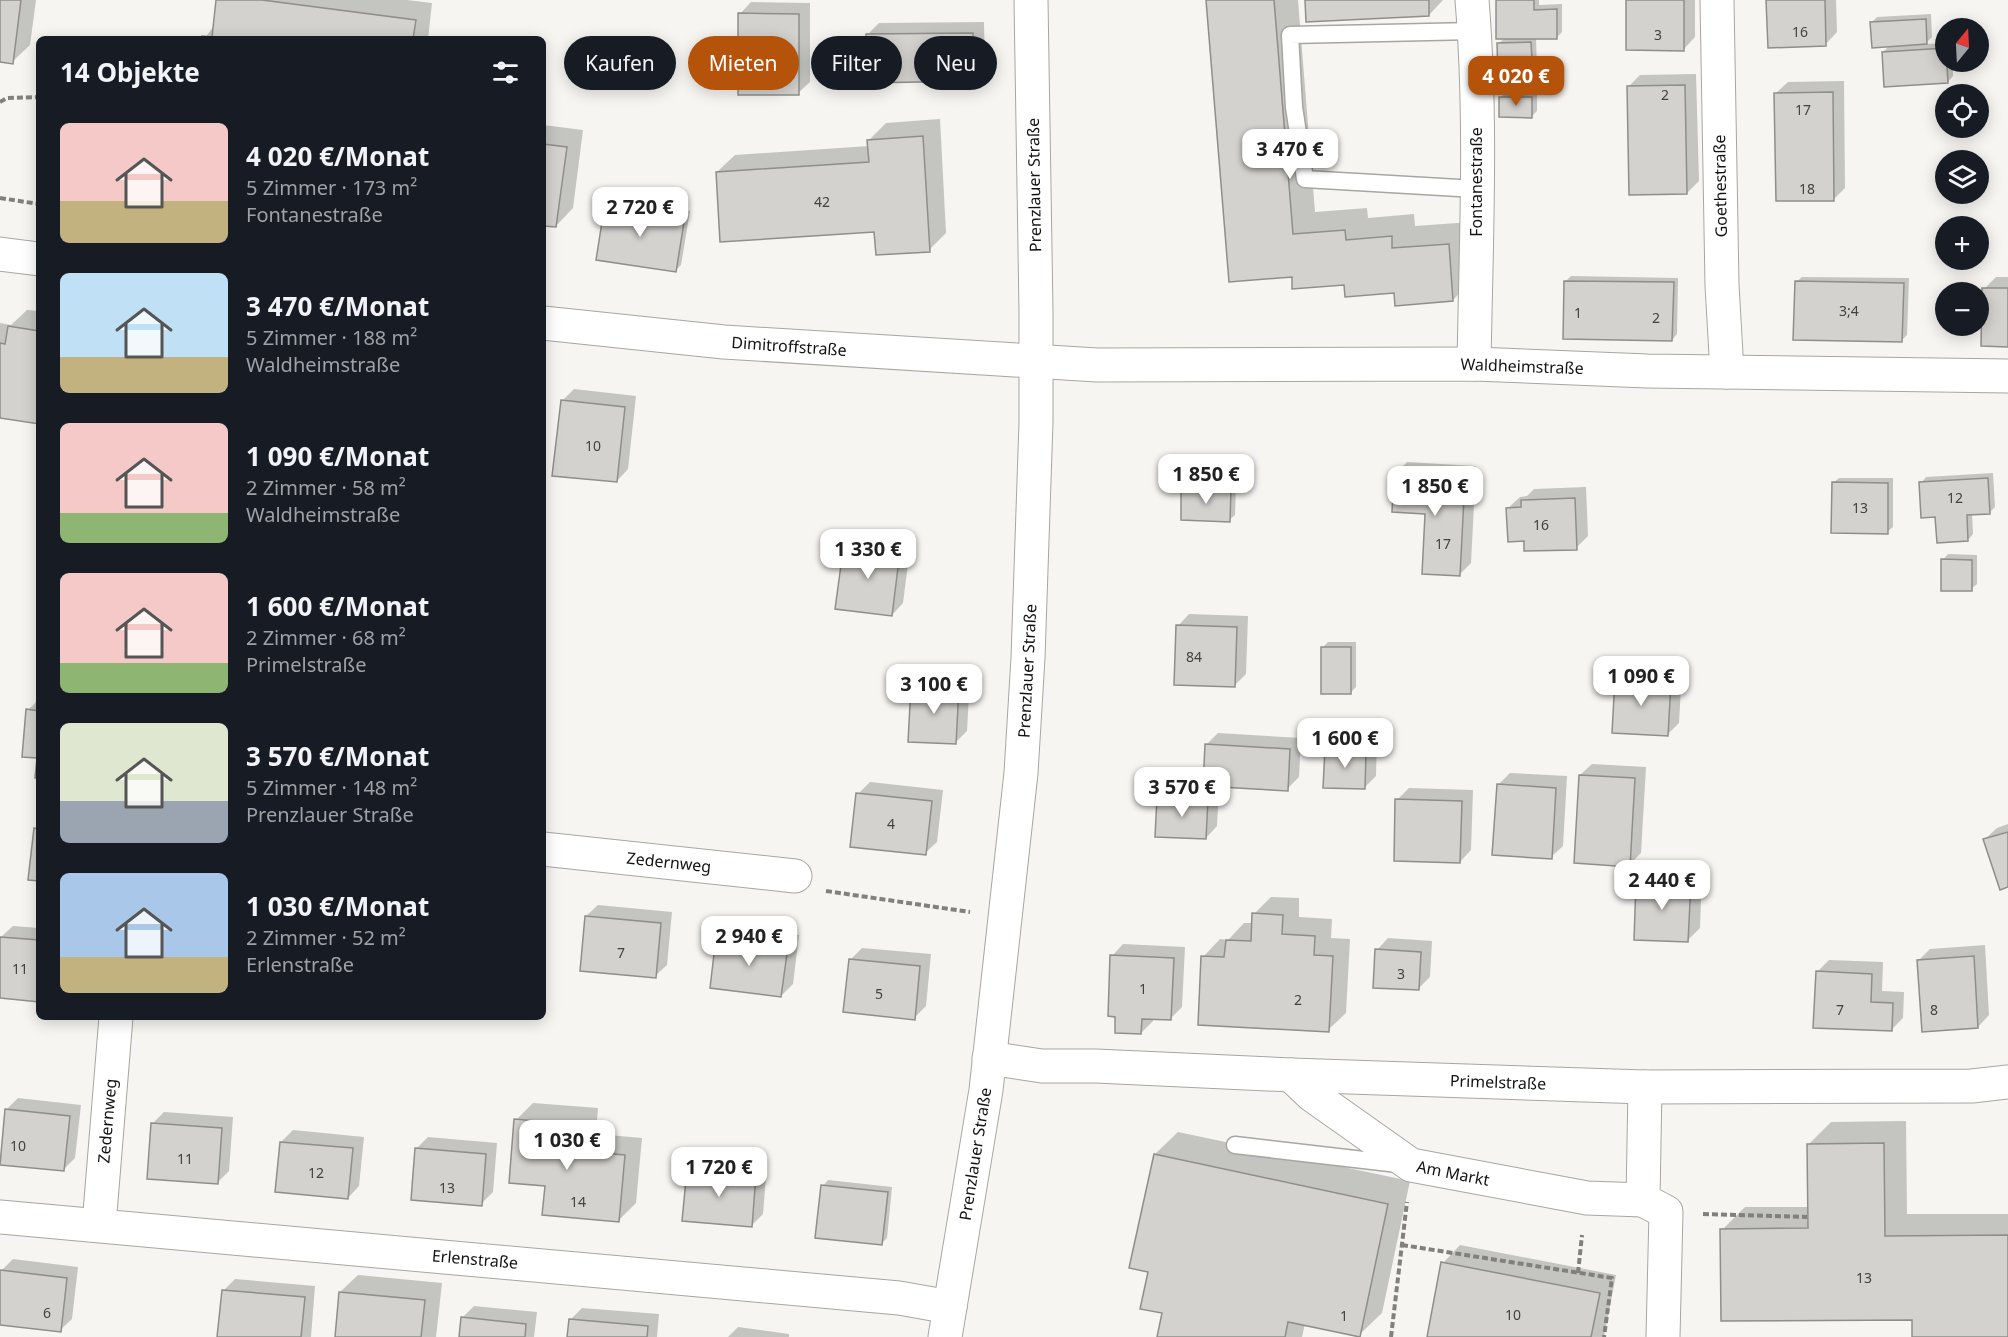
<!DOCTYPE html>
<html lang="de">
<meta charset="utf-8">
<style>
:root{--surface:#171b24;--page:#242831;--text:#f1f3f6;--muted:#9ea1a6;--accent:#b45309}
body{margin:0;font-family:"Noto Sans",sans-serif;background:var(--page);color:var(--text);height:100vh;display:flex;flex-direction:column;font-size:22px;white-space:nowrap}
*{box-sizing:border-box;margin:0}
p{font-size:20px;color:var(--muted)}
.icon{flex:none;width:33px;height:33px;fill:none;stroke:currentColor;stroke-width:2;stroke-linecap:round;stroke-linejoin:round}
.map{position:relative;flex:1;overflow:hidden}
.details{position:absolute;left:36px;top:36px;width:510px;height:984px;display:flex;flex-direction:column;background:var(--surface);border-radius:9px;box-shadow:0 3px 15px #0003}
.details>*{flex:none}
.hud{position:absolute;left:564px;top:36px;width:570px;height:54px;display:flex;gap:12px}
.needle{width:39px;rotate:18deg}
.controls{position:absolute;left:1935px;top:18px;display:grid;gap:12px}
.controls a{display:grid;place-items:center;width:54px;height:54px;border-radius:50%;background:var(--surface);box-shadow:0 3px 15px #0003;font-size:30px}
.price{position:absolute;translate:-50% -51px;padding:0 14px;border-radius:12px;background:#fff;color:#222;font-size:20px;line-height:39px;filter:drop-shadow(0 2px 3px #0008)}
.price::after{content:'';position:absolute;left:50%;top:36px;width:18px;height:14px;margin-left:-9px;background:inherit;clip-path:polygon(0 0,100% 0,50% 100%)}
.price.active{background:var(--accent);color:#fff}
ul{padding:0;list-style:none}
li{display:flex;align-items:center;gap:18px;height:150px;padding:0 24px}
li span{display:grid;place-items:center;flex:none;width:168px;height:120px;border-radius:9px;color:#555}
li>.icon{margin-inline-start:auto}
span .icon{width:72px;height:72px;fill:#fffc;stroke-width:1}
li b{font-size:26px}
h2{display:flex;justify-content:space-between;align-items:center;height:72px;padding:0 24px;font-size:26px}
.tag{padding:0 21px;border-radius:27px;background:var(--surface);box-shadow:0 3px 15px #0003;font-size:21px;line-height:54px}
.tag.active{background:var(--accent);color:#fff}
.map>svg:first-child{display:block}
.shadow{fill:#0003}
.building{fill:#d3d2ce;stroke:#8f8e8a;stroke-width:1.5}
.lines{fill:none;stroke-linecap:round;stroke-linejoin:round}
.lane-casing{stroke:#a7a6a2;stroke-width:19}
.street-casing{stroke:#a7a6a2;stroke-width:35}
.secondary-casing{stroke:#a7a6a2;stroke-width:35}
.path{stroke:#81807d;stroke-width:4;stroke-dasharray:6 3;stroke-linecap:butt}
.lane{stroke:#fff;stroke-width:16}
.street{stroke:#fff;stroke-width:33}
.secondary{stroke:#fff;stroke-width:33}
.labels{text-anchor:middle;stroke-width:6;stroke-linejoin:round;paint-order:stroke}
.number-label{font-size:14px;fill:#434240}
.street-label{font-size:16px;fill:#131211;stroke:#fff}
</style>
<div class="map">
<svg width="2008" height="1337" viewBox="0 0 2008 1337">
<rect width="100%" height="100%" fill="#f6f5f1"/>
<g class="shadow">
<path d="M0,0h36l-6,45 -18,17 -12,-2z"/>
<path d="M218,0h189l25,3 -4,36h-224l10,-13z"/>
<path d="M1207,0h91l17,212 52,-4 1,10 46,-4 1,12 56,-4 4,55 -22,23 -160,-25z"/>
<path d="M1306,0h137l-14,15z"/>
<path d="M1498,0h41v5l23,-1v28l-5,5 -21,1 1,32 -5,5 -34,-31 7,-6z"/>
<path d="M1627,0h68v37l-11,12z"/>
<path d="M1768,0h68l1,32 -11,12z"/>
<path d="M751,2l59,1v79l-12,11 -58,-79z"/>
<path d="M1931,14l1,23 -7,7 21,-1v19h7v14l-5,6 -65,-30 7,-7 -19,-22 6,-6z"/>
<path d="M984,22l1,46 -12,12 -106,-45 12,-12z"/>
<path d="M1696,74l3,107 -12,12 -59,-106 12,-12z"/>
<path d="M1844,81l1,107 -11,11 -58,-106 12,-11z"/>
<path d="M1506,92h31v19l-6,6 -30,-20z"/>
<path d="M940,119l6,114 -17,17 -212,-78 18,-17 134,-9v-6l17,-17z"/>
<path d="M543,125l40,5 -10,78 -17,18 -13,-2z"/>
<path d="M612,198l78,13 -9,54 -6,6 -69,-67z"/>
<path d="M1571,276l107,2 -1,56 -5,6 -106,-59z"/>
<path d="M1802,277l107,1 -2,57 -5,5 -106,-58z"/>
<path d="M1996,277h12v68l-24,-56z"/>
<path d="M27,310l12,1v112l-39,-6v-94l11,2z"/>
<path d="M574,389l62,7 -8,73 -11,12 -55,-80z"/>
<path d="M1407,462l69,4 -5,97 -12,12 -32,-63 -32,-38z"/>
<path d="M1993,473l2,34 -5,5 -18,1 1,21 -5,6 -31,-24 -16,-33 5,-6z"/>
<path d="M1839,478h54v49l-6,5 -54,-49z"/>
<path d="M1188,483l48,1 -1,31 -6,5 -46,-32z"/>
<path d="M1586,487l2,49 -12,12 -50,-8 -18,-32 12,-11 7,-1 7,-7z"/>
<path d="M857,532l54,8 -8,63 -11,12 -47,-71z"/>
<path d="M1948,554l29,1v29l-6,5 -28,-29z"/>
<path d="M1189,614l59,2 -2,58 -12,12 -56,-60z"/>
<path d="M1328,642h28v45l-6,6 -28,-45z"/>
<path d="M1629,667l53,3 -3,53 -12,12 -50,-56z"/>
<path d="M924,675l46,2 -3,54 -12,12 -42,-57z"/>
<path d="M39,699v77v-19l-11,-47z"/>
<path d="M543,717l3,1 -3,40z"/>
<path d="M1218,733l83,5 -2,39 -12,12 -68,-3 -2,40 -11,12 -48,-40 12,-12 34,1 2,-42z"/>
<path d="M1338,737l39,2 -1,37 -12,12 -38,-39z"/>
<path d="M1592,764l54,3 -5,86 -12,12 -49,-90z"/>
<path d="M1510,773l57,3 -4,70 -12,11 -53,-72z"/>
<path d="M870,782l73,8 -6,52 -12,11 -67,-59z"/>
<path d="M1409,788l64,2 -2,60 -11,12 -63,-62z"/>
<path d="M2008,824v62l-23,-47 12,-11z"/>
<path d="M1649,870l53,1 -2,57 -12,12 -51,-59z"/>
<path d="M1271,897l28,1v19l33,2 -1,19 19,1 -4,74 -18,17 -125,-73 17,-18 8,1 16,-17h9l1,-9z"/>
<path d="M598,905l74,7 -5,53 -12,11 -69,-60z"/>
<path d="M13,926l26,2v72l-39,-3 1,-60z"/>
<path d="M729,926l70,9 -6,49 -12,12 -64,-58z"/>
<path d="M1388,938l44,3 -2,36 -12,12 -41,-39z"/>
<path d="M1123,944l62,3 -3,60 -12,12 -17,-1v3l-12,12 -29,-77z"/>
<path d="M1985,945l4,70 -11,12 -60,-66 12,-12z"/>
<path d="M862,948l69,6 -5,52 -12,12 -64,-58z"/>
<path d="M1829,960l54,2 -1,29 22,1 -1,26 -12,12 -74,-58z"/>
<path d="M18,1098l63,7 -6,53 -12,12 -57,-60z"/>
<path d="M533,1103l65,5 -2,26 46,4 -6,65 -17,17 -73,-35 -30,-65z"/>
<path d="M164,1112l69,5 -4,54 -11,11 -66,-58z"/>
<path d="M1906,1121l1,93h101v123h-94v-18l-192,-89 23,-23h64v-63l22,-22z"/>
<path d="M293,1130l71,7 -5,49 -11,12 -67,-56z"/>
<path d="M1178,1132l232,49 -28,132 -23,22 -54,-11 -3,13h-143l5,-25 -14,-41 5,-117z"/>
<path d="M428,1137l69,6 -4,49 -12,12 -65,-55z"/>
<path d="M700,1158l67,6 -4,50 -12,12 -62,-56z"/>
<path d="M828,1180l64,7 -5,51 -5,5 -59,-57z"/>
<path d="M1460,1245l156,30 -12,62h-175l14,-74z"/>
<path d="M13,1259l65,8 -6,52 -12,11 -60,-7 1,-52z"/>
<path d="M358,1275l84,8 -6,54h-100l4,-45z"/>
<path d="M235,1279l80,7 -4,51h-92l4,-46z"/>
<path d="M474,1306l63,6 -3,25h-73l2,-20z"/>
<path d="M582,1308l77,6 -2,23h-88l2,-18z"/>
<path d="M738,1327l51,7v3h-61z"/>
</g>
<g class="building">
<path d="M0,0h21l-8,64 -13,-2z"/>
<path d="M216,0h46l154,20 -3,19h-211v-3l10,1z"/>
<path d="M1206,0h68l19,234 52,-4 1,10 46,-4v12l57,-4 4,57 -58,5 -1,-13 -49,4 -1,-12 -52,4v-12l-63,5z"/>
<path d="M1305,0h124v16l-123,6z"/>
<path d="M1496,0h38v10l23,-1v30h-61z"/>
<path d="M1626,0h58v51l-58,-1z"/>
<path d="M1766,0h59l1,46 -58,2z"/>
<path d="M738,13l61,1v81h-61z"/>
<path d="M1926,19l1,25 -55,4 -2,-26z"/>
<path d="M973,33l1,48 -108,2v-49z"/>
<path d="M1531,42l2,35 -35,1 -1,-35z"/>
<path d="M1946,48l2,35 -64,4 -2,-35z"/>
<path d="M1685,85l2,109 -58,1 -2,-109z"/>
<path d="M1833,92l1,109h-58l-2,-108z"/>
<path d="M1499,97h33v21l-33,-1z"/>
<path d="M923,136l7,116 -54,3 -2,-23 -154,10 -4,-70 153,-10 -2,-22z"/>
<path d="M543,144l24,3 -11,80 -13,-1z"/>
<path d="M605,203l80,13 -9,56 -80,-12z"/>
<path d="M1564,281l110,1 -2,59 -109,-2z"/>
<path d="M1795,281l109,2 -2,59 -109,-2z"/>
<path d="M1982,288h26v59l-27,-1z"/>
<path d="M8,326l31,5v93l-39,-6v-75l5,1z"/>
<path d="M561,400l64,7 -8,75 -65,-6z"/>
<path d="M1394,473l71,4 -5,99 -38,-2 3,-60 -33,-2z"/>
<path d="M1988,478l2,36 -23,1 1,26 -31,2 -2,-26 -14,1 -2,-36z"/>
<path d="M1832,482l56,1v51l-57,-1z"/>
<path d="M1181,488l50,1 -1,33 -49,-2z"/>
<path d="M1575,498l2,52 -53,1v-10l-16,1 -2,-34 15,-1v-7z"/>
<path d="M844,543l56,8 -8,65 -57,-7z"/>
<path d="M1941,559l31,1v31h-31z"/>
<path d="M1176,625l61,2 -2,60 -61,-2z"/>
<rect x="1321" y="647" width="30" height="47"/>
<path d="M1615,678l56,4 -3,54 -56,-3z"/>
<path d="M911,686l48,2 -3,56 -48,-2z"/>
<path d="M26,709l13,2v67h-4l2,-20 -15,-1z"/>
<path d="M1205,744l85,5 -2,42 -85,-5z"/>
<path d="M1325,748l41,2 -1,39 -42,-1z"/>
<path d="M1579,775l56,3 -5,89 -56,-4z"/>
<path d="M1497,784l59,4 -4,71 -60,-4z"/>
<path d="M856,793l76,8 -6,54 -76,-8z"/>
<path d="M1157,797l51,2 -2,40 -51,-2z"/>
<path d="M1395,799l67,2 -2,62 -66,-2z"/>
<path d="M34,828l5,1v52l-11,-1z"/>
<path d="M2008,832v55l-8,3 -17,-51z"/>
<path d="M1636,881l55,1 -3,60 -54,-2z"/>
<path d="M1252,913l31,2 -1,19 33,2 -1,19 19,1 -4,76 -131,-7 3,-69 23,1 2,-17 25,1z"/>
<path d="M585,916l76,7 -5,55 -76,-7z"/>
<path d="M0,937l39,3v62l-39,-4z"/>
<path d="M716,937l72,9 -7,51 -71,-9z"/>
<path d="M1375,949l46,3 -2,38 -46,-2z"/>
<path d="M1110,955l64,3 -3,62 -29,-1 -1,15 -26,-1v-16l-7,-1z"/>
<path d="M1974,956l4,72 -56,4 -5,-72z"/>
<path d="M849,959l71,7 -5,54 -72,-8z"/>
<path d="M1816,971l56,3 -1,28 22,1 -1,28 -79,-3z"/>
<path d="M5,1109l65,7 -6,55 -64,-6z"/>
<path d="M514,1119l67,6 -2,26 46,4 -6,67 -77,-7 3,-29 -36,-3z"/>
<path d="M151,1123l71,5 -4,56 -71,-5z"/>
<path d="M280,1142l73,6 -5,51 -73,-7z"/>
<path d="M1884,1143l1,93 123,-1v102h-96v-17l-191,1 -1,-92 88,-1 -1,-84z"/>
<path d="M415,1148l71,6 -4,52 -71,-6z"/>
<path d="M1154,1154l234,50 -28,133 -72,-15 -3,15h-128l5,-24 -22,-4 8,-37 -19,-4z"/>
<path d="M687,1169l69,6 -4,52 -70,-6z"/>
<path d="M821,1185l67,7 -6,53 -67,-7z"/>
<path d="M1441,1262l159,31 -9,44h-164z"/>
<path d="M0,1270l67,8 -6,54 -61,-7z"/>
<path d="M222,1290l83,7 -4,40h-84z"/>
<path d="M339,1292l86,8 -4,37h-86z"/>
<path d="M461,1317l65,7 -1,13h-66z"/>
<path d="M569,1319l79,7 -1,11h-80z"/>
</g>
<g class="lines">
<g class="lane-casing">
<g id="lane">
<path d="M1474,31l-184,4 4,72 11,72 171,10"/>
<path d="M1235,1145l163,19"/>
</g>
</g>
<g class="street-casing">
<g id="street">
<path d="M1472,0c10,121 4,243 2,364"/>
<path d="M1717,0l5,285 5,87"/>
<path d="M0,254l39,5"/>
<path d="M543,323l181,19 373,23 377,-1 173,7 361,5"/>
<path d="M543,849l252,27"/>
<path d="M989,1058l53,8h54l195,9 354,12 327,-1 36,-4"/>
<path d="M1291,1075l21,20 99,70 176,33 56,2"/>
<path d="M1645,1087l-2,113 23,12 -3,125"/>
<path d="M0,1217l899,81 51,9"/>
<path d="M99,1225l17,-208"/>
</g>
</g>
<g class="secondary-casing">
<path id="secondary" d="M945,1337l41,-247 35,-317 7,-115 8,-236v-110l-5,-312"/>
</g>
<g class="path">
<path d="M0,102l7,-4 32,-1"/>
<path d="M0,198l39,6"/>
<path d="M826,891l144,21"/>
<path d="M1703,1214l104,3"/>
<path d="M1402,1245l210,33 -8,59"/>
<path d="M1578,1273l4,-38"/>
<path d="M1391,1337l16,-135"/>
</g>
<use href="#lane" class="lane"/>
<use href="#street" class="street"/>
<use href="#secondary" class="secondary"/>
</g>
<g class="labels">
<g class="number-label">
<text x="1800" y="37">16</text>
<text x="1658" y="40">3</text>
<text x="1665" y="100">2</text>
<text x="1803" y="115">17</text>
<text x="1807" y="194">18</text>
<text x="822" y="207">42</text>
<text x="1849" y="316">3;4</text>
<text x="1578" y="318">1</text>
<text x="1656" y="323">2</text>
<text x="593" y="451">10</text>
<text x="1955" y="503">12</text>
<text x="1860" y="513">13</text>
<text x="1541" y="530">16</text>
<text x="1443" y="549">17</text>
<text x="1194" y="662">84</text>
<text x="891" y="829">4</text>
<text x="621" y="958">7</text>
<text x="20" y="974">11</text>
<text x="1401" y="979">3</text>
<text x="1143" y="994">1</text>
<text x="879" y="999">5</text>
<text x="1298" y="1005">2</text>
<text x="1840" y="1015">7</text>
<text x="1934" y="1015">8</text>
<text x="18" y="1151">10</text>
<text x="185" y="1164">11</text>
<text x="316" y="1178">12</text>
<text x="447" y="1193">13</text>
<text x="578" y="1207">14</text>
<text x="1864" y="1283">13</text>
<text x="47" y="1318">6</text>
<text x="1513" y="1320">10</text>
<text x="1344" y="1321">1</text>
</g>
<g class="street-label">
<text transform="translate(1476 182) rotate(-90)" y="6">Fontanestraße</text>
<text transform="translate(1034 185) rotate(-91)" y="6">Prenzlauer Straße</text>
<text transform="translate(1720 186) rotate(-91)" y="6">Goethestraße</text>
<text transform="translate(789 346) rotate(4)" y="6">Dimitroffstraße</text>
<text transform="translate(1522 366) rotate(2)" y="6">Waldheimstraße</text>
<text transform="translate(1027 671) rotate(-87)" y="6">Prenzlauer Straße</text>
<text transform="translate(669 862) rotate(6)" y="6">Zedernweg</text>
<text transform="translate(1498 1082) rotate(2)" y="6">Primelstraße</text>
<text transform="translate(107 1121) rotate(-85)" y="6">Zedernweg</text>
<text transform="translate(975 1154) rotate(-81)" y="6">Prenzlauer Straße</text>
<text transform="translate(1453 1173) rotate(11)" y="6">Am Markt</text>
<text transform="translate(475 1259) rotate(5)" y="6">Erlenstraße</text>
</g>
</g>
</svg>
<div class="controls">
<a><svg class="needle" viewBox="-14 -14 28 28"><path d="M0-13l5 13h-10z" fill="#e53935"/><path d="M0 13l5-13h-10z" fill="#9ea1a6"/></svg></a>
<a><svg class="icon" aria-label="locate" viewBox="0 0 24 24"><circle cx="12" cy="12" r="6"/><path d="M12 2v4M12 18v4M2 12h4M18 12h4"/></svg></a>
<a><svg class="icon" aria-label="layers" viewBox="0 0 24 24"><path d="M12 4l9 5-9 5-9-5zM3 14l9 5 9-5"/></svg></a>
<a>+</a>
<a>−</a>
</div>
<b class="price active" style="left:1516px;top:107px">4 020 €</b>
<b class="price" style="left:1290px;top:180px">3 470 €</b>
<b class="price" style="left:640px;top:238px">2 720 €</b>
<b class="price" style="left:1206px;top:505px">1 850 €</b>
<b class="price" style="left:1435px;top:517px">1 850 €</b>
<b class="price" style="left:868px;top:580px">1 330 €</b>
<b class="price" style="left:1641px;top:707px">1 090 €</b>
<b class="price" style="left:934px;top:715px">3 100 €</b>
<b class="price" style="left:1345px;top:769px">1 600 €</b>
<b class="price" style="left:1182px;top:818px">3 570 €</b>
<b class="price" style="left:1662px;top:911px">2 440 €</b>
<b class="price" style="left:749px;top:967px">2 940 €</b>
<b class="price" style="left:567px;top:1171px">1 030 €</b>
<b class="price" style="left:719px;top:1198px">1 720 €</b>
<div class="hud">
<a class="tag">Kaufen</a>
<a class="tag active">Mieten</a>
<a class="tag">Filter</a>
<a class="tag">Neu</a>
</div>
<section class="details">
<h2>14 Objekte<svg class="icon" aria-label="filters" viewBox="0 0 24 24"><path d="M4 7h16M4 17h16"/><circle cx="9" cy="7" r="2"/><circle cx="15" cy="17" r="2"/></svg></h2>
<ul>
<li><span style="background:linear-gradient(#f6c9c9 65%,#c2b280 0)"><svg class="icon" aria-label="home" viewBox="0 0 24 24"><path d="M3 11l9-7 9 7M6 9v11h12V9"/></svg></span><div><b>4 020 €/Monat</b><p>5 Zimmer · 173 m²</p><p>Fontanestraße</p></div></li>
<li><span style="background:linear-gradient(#bfe0f5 70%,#c2b280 0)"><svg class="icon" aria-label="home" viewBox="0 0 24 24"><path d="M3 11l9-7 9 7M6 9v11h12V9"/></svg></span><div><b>3 470 €/Monat</b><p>5 Zimmer · 188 m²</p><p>Waldheimstraße</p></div></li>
<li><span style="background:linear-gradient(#f6c9c9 75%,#8fb573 0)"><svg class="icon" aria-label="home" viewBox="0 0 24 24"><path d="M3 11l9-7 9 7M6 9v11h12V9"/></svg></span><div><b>1 090 €/Monat</b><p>2 Zimmer · 58 m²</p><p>Waldheimstraße</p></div></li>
<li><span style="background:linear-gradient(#f6c9c9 75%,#8fb573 0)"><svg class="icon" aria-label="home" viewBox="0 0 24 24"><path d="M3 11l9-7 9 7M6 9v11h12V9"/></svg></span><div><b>1 600 €/Monat</b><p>2 Zimmer · 68 m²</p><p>Primelstraße</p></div></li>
<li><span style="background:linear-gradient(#dfe7d0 65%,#9aa5b1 0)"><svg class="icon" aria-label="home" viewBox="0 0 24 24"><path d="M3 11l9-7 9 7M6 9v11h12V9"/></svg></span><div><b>3 570 €/Monat</b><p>5 Zimmer · 148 m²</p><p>Prenzlauer Straße</p></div></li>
<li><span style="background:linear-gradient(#a9c7e8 70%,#c2b280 0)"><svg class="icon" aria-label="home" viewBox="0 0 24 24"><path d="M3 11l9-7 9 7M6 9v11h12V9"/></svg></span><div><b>1 030 €/Monat</b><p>2 Zimmer · 52 m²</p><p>Erlenstraße</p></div></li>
</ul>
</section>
</div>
